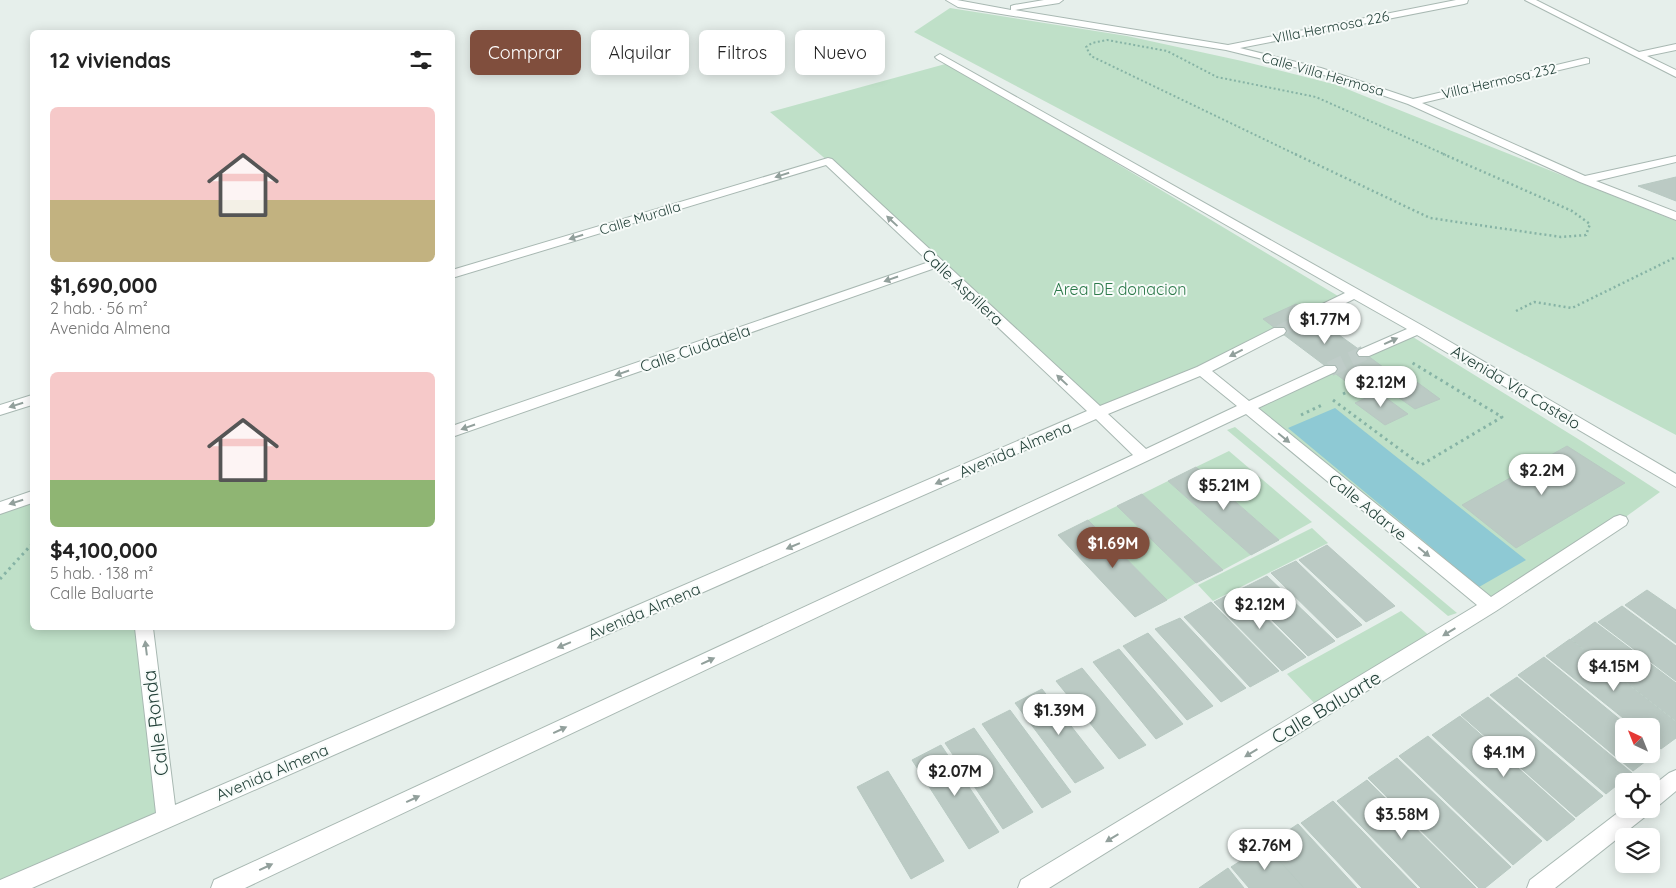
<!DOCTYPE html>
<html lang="es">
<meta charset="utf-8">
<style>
:root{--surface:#fff;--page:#f2f2f2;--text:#222;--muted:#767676;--accent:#804e3d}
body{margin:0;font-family:Quicksand,sans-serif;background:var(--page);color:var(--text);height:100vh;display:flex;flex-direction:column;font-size:19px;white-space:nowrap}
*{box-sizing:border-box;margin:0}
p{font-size:16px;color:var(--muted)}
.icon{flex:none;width:28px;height:28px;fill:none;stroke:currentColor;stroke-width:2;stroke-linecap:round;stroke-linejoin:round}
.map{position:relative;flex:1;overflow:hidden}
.panel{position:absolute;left:30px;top:30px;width:425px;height:600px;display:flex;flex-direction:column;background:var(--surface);border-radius:8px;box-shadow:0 2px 12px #0003}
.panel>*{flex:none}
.guide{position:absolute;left:470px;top:30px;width:475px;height:45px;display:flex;gap:10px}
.needle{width:32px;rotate:317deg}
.fabs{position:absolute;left:1615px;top:718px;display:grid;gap:10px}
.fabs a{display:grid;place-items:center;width:45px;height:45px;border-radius:8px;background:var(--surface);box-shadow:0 2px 12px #0003;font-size:25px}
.price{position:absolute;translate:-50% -42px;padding:0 11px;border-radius:18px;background:#fff;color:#222;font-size:16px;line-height:32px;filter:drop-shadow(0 1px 2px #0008)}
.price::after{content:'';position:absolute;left:50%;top:30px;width:15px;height:11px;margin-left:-8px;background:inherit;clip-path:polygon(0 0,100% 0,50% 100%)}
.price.active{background:var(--accent);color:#fff}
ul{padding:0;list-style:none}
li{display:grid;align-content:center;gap:10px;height:265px;padding:0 20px}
li span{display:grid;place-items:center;height:155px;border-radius:8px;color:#555}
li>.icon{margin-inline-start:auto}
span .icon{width:90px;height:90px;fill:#fffc;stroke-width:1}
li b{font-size:21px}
h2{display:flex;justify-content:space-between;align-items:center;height:60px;padding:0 20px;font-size:21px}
.pill{padding:0 18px;border-radius:8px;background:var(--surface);box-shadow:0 2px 12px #0003;font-size:18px;line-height:45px}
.pill.active{background:var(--accent);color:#fff}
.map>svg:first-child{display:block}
.green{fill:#bfe0c8}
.water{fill:#8ec9d4}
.building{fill:#bbcac4;stroke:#b8c9c2}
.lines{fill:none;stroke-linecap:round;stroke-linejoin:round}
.minor-tunnel-far1{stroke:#bfccc8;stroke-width:12;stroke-dasharray:12 6;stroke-linecap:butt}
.minor-tunnel{stroke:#bfccc8;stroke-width:15;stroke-dasharray:15 8;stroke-linecap:butt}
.minor-casing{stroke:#a8b8b2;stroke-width:2}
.path-far2{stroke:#86b3a5;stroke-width:2;stroke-dasharray:2 2.5;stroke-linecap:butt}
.path-far1{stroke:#86b3a5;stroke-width:2.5;stroke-dasharray:2 3;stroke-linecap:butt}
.path{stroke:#86b3a5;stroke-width:3;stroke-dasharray:2.5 4;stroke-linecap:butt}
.minor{fill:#fff;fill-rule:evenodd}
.oneway{fill:#92a09c}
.labels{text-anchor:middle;stroke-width:4;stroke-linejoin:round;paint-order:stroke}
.far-street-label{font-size:14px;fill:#24423a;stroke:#f7fbf9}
.street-label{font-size:16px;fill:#24423a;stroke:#f7fbf9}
.park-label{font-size:16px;fill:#2d7a4b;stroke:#f7fbf9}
.near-street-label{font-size:19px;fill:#24423a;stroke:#f7fbf9}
</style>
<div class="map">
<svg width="1676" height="888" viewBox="0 0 1676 888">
<rect width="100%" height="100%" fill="#e6efeb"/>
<g class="green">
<path d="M950,8l177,28 115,25 95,24 339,136v214l-762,-403z"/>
<path d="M949,63l394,236 -141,71 -105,43 -269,-252 -58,-49z"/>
<path d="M1408,334l175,108 77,50 -40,29 -130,85 -244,-198z"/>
<path d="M1235,427l222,186 -9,3 -221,-186z"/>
<path d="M1229,451l83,71 -33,18 -83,-73z"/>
<path d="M1168,481l83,74 -28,15 -81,-76z"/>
<path d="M32,497v131h112l23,190 -167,70v-380z"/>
<path d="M1117,506l79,77 -29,17 -79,-80z"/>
<path d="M1312,528l16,15 -115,58 -15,-16z"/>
<path d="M1401,611l32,28 -116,67 -30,-32z"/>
</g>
<path class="water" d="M1335,408l191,152 -47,27 -191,-159z"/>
<g class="building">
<path d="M1676,177v24l-38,-15z"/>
<path d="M1296,304l68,49 23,17 -35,16 -89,-67z"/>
<path d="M1410,377l30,22 -25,10 -30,-21z"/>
<path d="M1378,392l30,22 -23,11 -30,-22z"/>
<path d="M1567,446l58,37 -109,65 -54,-43z"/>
<path d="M1196,467l83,73 -28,15 -83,-74z"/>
<path d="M1142,494l81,76 -27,13 -79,-77z"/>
<path d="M1088,520l79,80 -32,17 -77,-82z"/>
<path d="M1327,545l68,61 -29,16 -67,-62z"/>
<path d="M1296,561l66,64 -25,13 -66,-65z"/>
<path d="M1267,576l68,65 -27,15 -67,-67z"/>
<path d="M1238,590l68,67 -24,14 -68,-69z"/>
<path d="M1647,590l29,20v33l-51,-38z"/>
<path d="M1211,602l68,69 -29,16 -66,-70z"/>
<path d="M1622,606l54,40v35l-78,-59z"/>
<path d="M1180,618l66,70 -25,14 -66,-73z"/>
<path d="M1595,622l81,61v38l-105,-82z"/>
<path d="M1148,633l65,73 -26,14 -64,-74z"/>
<path d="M1570,639l106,83v16l-15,11 -10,-8v-15h-18l-87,-70z"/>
<path d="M1119,649l64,75 -27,15 -63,-77z"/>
<path d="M1544,657l84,69h-4v28h27v-9l8,6 -26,20 -115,-96z"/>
<path d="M1082,668l64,77 -27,14 -63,-78z"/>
<path d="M1517,677l115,96 -26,21 -116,-99z"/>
<path d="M1042,689l62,79 -29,15 -60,-80z"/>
<path d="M1488,697l115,99 -27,21 -115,-102z"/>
<path d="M1010,710l61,82 -29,16 -60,-84z"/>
<path d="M1460,716l115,103 -28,22 -115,-106z"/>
<path d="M974,728l59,84 -30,17 -58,-86z"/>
<path d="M1428,736l114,105 -29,24 -114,-109z"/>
<path d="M941,745l58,87 -30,17 -57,-89z"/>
<path d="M1397,758l114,109 -26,21h-6l-111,-110z"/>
<path d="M888,771l56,90 -33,18 -54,-92z"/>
<path d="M1367,780l109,108h-55l-84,-87z"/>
<path d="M1333,801l84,87h-55l-61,-65z"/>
<path d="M1298,824l59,64h-55l-37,-42z"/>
<path d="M1265,845l39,43h-55l-18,-21z"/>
<path d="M1228,868l16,20h-45z"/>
</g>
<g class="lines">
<path class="minor-tunnel-far1" d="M1279,331l32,-16"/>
<path class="minor-tunnel" d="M1330,369l34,-16"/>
<g class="minor-casing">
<g id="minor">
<path d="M946,0h11l54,10v-4l3,-1 30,-5h19l-4,3 -44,7 213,35 228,-45h12l-1,3 -3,1 -224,44 81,20 92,31 173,-41 3,1v4l-167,40 163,73 91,-20v6l-80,19 80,31v8l-96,-38 -172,-78 -93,-32 -89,-22 -268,-43z"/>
<path d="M1525,0h11l103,52 37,-8v6l-29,6 29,14v7z"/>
<path d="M940,54l483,272 253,148v13l-259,-152 -48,21h-10l-2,-3 2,-3 48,-21 -53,-30 -38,19h-10l-2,-3 2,-3 39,-19 -408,-234 -2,-2z"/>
<path d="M828,158l4,1 268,247 97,-39 77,-39h10l2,3 -2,3 -72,37 37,30 76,-35h10l2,3 -2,3 -77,36 233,189 123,-80 6,-2 6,2 2,4 -2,4 -130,86 -447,277h-31l3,-8 456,-275 -231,-191 -1001,474h-34l3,-8 919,-425 -37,-36 -1064,469h-32v-8l156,-67 -21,-185h18l22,177 912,-394 -152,-143 -483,169v-11l477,-164 -103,-97 -374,113v-8zM1200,376l37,30 -91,43 -38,-35z"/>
<path d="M32,395v10l-32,10v-10z"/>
<path d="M32,491v12l-32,11v-12z"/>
<path d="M1676,770v21l-18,15 -7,2v-21l18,-14z"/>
<path d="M1624,808l25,1 -3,7 -91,72h-28l3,-8z"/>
</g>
</g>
<path class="path-far2" d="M1297,155l-206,-99 -5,-9 6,-4 15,-3 60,11 50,26 99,20 130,58"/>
<g class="path-far1">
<path d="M1295,154l135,64 131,19 25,-2 4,-11 -18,-13 -129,-57"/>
<path d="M1516,311l18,-9 38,6 104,-51"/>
</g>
<g class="path">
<path d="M1343,394l35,-17"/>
<path d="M1333,400l88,65 81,-48 -91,-55"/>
<path d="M1301,415l21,-10"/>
<path d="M0,579l32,-35"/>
</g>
<use href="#minor" class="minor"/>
</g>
<defs><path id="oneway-solid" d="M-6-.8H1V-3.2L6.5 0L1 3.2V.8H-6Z" transform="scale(1.25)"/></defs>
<g class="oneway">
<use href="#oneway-solid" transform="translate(782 175) rotate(163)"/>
<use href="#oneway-solid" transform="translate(892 221) rotate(-137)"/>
<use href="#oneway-solid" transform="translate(576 237) rotate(163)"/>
<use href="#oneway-solid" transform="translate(891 279) rotate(161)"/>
<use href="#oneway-solid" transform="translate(1391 341) rotate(-24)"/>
<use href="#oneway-solid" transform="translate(1236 353) rotate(153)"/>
<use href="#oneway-solid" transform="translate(622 373) rotate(161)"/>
<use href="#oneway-solid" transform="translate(1062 380) rotate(-137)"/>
<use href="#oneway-solid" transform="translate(16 405) rotate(163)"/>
<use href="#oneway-solid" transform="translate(468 427) rotate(161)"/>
<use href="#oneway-solid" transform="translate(1284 438) rotate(39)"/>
<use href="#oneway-solid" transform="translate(942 481) rotate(157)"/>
<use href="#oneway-solid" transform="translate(16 502) rotate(163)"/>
<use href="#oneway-solid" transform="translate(793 546) rotate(157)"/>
<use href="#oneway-solid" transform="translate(1424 552) rotate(39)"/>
<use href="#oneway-solid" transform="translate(1449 632) rotate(149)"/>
<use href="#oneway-solid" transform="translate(564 645) rotate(157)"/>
<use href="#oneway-solid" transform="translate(146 648) rotate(-97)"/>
<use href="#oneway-solid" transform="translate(708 661) rotate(-25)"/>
<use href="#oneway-solid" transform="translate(560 730) rotate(-25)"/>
<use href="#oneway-solid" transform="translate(1251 753) rotate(149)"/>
<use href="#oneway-solid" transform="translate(413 799) rotate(-25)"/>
<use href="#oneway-solid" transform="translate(1112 838) rotate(149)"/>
<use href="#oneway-solid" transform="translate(266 867) rotate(-25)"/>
</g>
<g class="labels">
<g class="far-street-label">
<text transform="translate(1331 27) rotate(-11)" y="5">VIlla Hermosa 226</text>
<text transform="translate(1323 74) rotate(16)" y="5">Calle Villa Hermosa</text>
<text transform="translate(1499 81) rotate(-13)" y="5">Villa Hermosa 232</text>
<text transform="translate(640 218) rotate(-17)" y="5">Calle Muralla</text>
</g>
<g class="street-label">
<text transform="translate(963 287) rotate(43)" y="6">Calle Aspillera</text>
<text transform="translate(695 348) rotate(-19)" y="6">Calle Ciudadela</text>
<text transform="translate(1516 387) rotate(31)" y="6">Avenida Vía Castelo</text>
<text transform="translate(1015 449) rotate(-23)" y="6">Avenida Almena</text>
<text transform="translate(1368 507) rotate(39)" y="6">Calle Adarve</text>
<text transform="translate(644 611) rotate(-23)" y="6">Avenida Almena</text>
<text transform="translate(272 772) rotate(-23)" y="6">Avenida Almena</text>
</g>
<g class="park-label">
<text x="1120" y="295">Area DE donacion</text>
</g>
<g class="near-street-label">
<text transform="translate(1326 707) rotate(-31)" y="7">Calle Baluarte</text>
<text transform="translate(155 723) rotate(-97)" y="7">Calle Ronda</text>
</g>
</g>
</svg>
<div class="fabs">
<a><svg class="needle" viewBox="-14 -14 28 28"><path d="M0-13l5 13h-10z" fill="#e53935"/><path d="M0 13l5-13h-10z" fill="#767676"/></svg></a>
<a><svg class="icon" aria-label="locate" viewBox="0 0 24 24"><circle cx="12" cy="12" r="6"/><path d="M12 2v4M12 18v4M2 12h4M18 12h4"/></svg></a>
<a><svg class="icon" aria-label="layers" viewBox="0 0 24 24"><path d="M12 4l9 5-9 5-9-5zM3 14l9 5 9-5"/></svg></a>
</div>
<b class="price" style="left:1325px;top:345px">$1.77M</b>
<b class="price" style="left:1381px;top:408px">$2.12M</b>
<b class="price" style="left:1542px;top:496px">$2.2M</b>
<b class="price" style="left:1224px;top:511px">$5.21M</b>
<b class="price active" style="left:1113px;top:569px">$1.69M</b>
<b class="price" style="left:1260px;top:630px">$2.12M</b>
<b class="price" style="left:1614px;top:692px">$4.15M</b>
<b class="price" style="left:1059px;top:736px">$1.39M</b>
<b class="price" style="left:1504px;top:778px">$4.1M</b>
<b class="price" style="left:955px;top:797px">$2.07M</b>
<b class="price" style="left:1402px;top:840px">$3.58M</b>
<b class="price" style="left:1265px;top:871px">$2.76M</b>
<div class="guide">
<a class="pill active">Comprar</a>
<a class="pill">Alquilar</a>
<a class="pill">Filtros</a>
<a class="pill">Nuevo</a>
</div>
<section class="panel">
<h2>12 viviendas<svg class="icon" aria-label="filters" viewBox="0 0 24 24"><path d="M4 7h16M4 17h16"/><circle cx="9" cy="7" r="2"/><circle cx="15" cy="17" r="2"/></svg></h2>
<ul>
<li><span style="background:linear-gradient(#f6c9c9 60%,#c2b280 0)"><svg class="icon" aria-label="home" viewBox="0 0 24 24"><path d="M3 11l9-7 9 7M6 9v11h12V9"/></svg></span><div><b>$1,690,000</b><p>2 hab. · 56 m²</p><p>Avenida Almena</p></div></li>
<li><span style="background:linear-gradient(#f6c9c9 70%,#8fb573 0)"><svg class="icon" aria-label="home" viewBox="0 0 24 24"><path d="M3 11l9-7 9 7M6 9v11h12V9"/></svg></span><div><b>$4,100,000</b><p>5 hab. · 138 m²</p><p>Calle Baluarte</p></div></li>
</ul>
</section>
</div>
